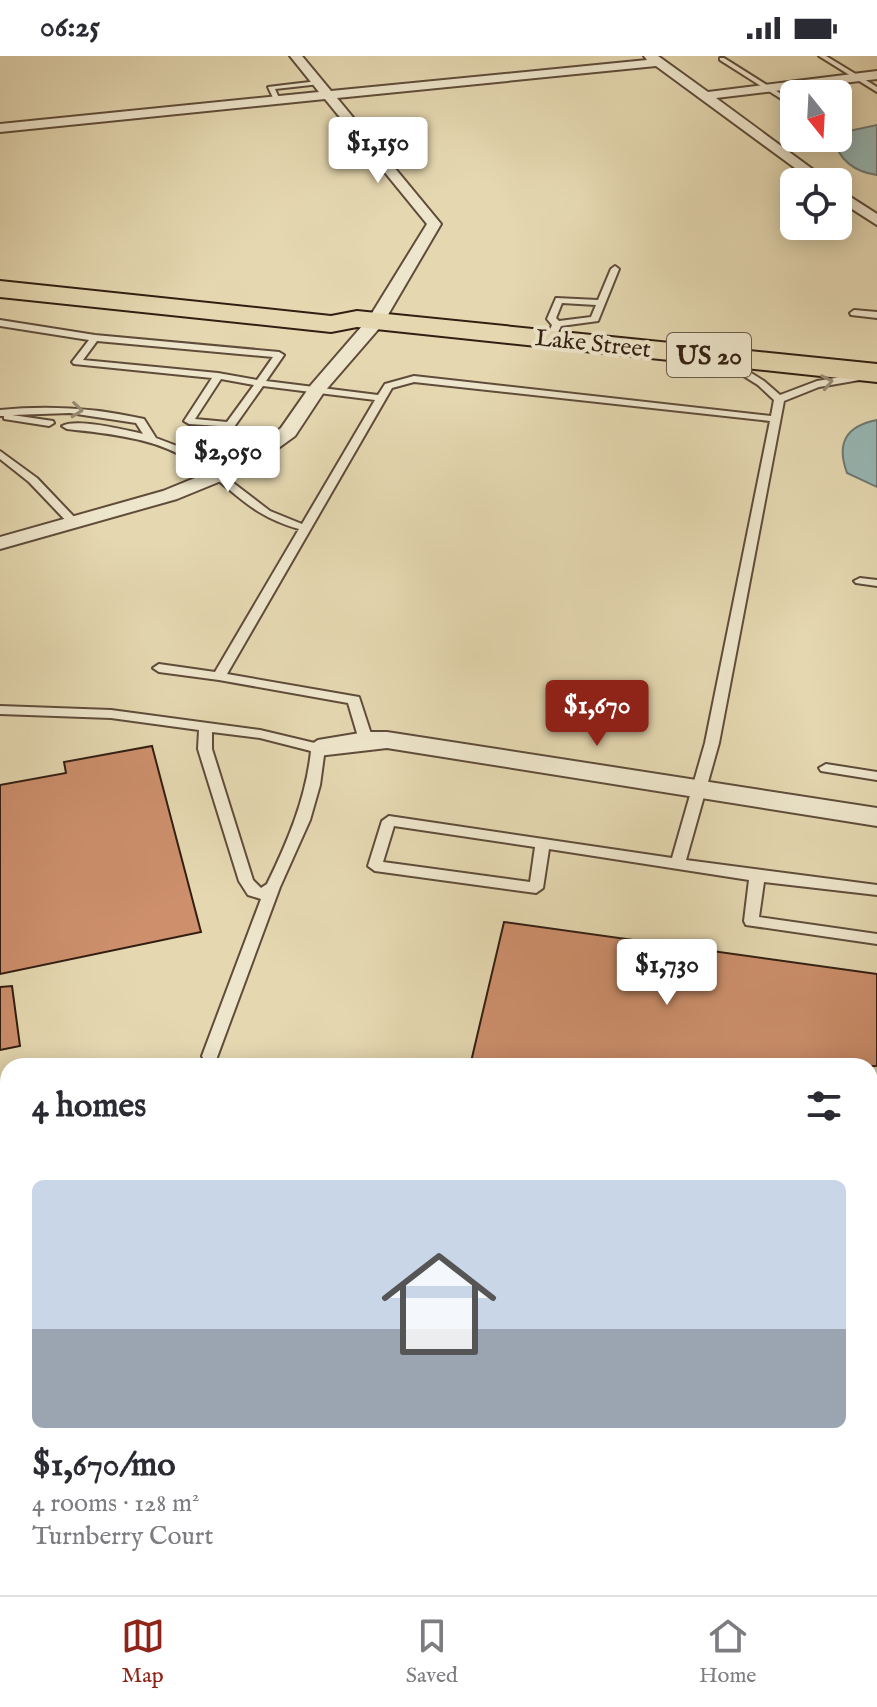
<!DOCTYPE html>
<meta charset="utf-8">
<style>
:root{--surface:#fff;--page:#f7f7f7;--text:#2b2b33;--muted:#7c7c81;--line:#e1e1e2;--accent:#8f2418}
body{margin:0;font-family:"IM FELL English",serif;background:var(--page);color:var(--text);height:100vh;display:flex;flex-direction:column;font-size:30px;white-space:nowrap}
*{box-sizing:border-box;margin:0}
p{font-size:26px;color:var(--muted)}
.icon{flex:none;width:44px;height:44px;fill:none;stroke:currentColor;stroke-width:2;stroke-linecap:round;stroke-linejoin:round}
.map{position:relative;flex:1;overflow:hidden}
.panel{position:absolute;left:0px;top:1002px;width:878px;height:538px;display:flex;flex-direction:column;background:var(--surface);border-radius:24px 24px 0 0;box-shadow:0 4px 20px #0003}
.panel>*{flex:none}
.needle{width:52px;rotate:162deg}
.tools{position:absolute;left:780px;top:24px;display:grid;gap:16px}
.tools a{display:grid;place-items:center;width:72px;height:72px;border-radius:12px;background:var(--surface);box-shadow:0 4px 20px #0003;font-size:40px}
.price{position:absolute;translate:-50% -68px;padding:0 18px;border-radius:8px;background:#fff;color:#222;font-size:26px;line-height:52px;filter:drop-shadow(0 2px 4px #0008)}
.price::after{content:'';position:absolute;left:50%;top:48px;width:24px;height:18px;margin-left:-12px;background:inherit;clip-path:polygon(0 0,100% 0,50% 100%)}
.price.active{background:var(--accent);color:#fff}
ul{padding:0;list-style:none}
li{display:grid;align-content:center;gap:16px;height:424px;padding:0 32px}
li+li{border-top:2px solid var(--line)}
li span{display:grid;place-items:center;height:248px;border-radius:12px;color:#555}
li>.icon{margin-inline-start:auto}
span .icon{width:144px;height:144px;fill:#fffc;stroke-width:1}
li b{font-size:34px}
h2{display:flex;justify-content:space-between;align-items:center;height:96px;padding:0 32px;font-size:34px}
.status{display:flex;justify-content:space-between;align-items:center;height:56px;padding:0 40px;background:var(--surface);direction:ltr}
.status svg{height:22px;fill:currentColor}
.tab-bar{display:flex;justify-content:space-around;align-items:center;height:112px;border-top:2px solid var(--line);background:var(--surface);font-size:22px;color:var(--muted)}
.tab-bar a{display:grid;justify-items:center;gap:4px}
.tab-bar .active{color:var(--accent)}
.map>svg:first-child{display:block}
.water{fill:#98b8b5;stroke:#6f7a74;stroke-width:2}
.building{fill:#cd8f6c;stroke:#321e12;stroke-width:2}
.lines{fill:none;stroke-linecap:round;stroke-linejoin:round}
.service-casing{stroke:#5f4c3a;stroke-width:4}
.minor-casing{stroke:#5f4c3a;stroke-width:4}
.primary-casing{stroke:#321e12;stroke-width:4}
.path{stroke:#321e12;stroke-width:5;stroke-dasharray:8 5;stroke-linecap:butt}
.service{fill:#eee6cc;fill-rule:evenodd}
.minor{fill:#eee6cc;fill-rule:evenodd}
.primary{fill:#e5d8b1;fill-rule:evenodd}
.oneway{stroke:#998c78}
.labels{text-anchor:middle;stroke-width:8;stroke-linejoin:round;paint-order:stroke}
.far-street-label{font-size:24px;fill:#321e12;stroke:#eee6cc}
.shield{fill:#eee6cc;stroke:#6a5a4a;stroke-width:2}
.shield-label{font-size:26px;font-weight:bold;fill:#321e12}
</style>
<div class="status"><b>06:25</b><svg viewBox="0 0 49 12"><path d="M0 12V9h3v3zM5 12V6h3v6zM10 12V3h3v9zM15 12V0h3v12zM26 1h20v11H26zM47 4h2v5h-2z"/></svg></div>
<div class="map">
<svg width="877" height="1539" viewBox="0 0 877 1539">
<rect width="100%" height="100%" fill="#e5d8b1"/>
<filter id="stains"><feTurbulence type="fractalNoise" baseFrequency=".0025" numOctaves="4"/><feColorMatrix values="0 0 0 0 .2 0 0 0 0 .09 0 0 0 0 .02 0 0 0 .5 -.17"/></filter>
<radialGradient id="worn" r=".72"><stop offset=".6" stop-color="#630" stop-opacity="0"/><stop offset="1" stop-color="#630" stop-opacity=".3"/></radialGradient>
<g class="water">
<path d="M877,69v50c-22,-3 -39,-15 -43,-37h4l1,-5z"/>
<path d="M877,364v67l-30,-14c-11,-30 -1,-47 30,-53z"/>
<path d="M0,1142l8,2v338l-8,-3z"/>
<path d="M870,1301l7,1v237h-748l-16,-7h757z"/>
</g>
<g class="building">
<path d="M152,690l49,186 -201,42v-189l66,-12 -2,-11z"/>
<path d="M504,866l373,52v92h-407z"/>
<path d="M12,930l8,60 -20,4v-63z"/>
</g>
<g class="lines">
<g class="service-casing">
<g id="service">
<path d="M819,0h7l51,31v5z"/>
<path d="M720,2h4l70,44v5l-74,-47z"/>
<path d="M318,25l2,3 -45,5 5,11 -3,2 -3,-2 -6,-13z"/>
<path d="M615,210l4,3 -21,52 -37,5 -7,15h-6l-2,-2 6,-14 -5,-6 9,-21 42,2 13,-31zM562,247l34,2 -5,12 -32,4 -3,-3z"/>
<path d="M854,254l23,2v6l-26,-3 -1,-2z"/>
<path d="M0,264l95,15 184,17 5,3 -18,26 112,14 7,-11 29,-8 357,40 3,-16 -16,-15 -40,-25v-4h6l40,25 16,14 37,-14 60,-10v6l-58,10 -35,14 -65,342 -33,117 191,25v10l-113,-13 -5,35 118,17v10l-131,-19 -2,-4 5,-41 -200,-31 -6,39 -7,5 -161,-22 -7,-5 14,-45 7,-5 283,42 33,-115 65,-322 -356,-39 -22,6 -165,286 132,23 14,43 -7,4 -7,-4 -11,-37 -129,-23 -60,-8 -6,-4 6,-4 56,8 84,-143c-50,-14 -63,-38 -103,-65 -38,-26 -84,-30 -129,-35l-5,-3c15,-8 63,4 81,8l-7,-11 -66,-10 -58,2 41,6 1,2 -5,3 -45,-7v-3h-4v-6c49,-5 96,-2 144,9l12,19 29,11 17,10 68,52 32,13 73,-124 -112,-14 -29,41 -45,-3 -5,-3 28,-43 -138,-14 -2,-2 17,-22 -89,-14zM97,285l176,16 -16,23 -39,-7 -135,-13zM221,323l33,6 -27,37 -32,-3zM394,770l141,21 -5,35 -147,-20z"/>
<path d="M0,395l37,27 41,43v4h-8l-41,-43 -29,-23z"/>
<path d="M860,522l17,2v6l-21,-3 -2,-2z"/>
<path d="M0,650l111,4 149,20 63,15 2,3 -5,37 -10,35 -30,67 -64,173 -6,2 -6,-2 -2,-4 59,-157 -13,-4 -9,-14 -41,-132 1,-19 -88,-12 -111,-4zM212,676l48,6 51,13c-5,47 -23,90 -44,133l-6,4 -8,-8 -41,-131z"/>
<path d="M826,708l51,8v8l-56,-9 -2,-3z"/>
</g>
</g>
<g class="minor-casing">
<g id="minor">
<path d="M290,0h12l29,35 316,-31 -3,-4h14l50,36 169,-21v8l-161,19 114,84h-16l-158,-116 -319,32 104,126 -59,101 -58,67 -29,44 -47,34 -71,29 -177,50v-12l163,-46 71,-29 47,-34 30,-43 58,-67 58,-94 -102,-125 -325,33v-8l319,-32z"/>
<path d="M838,133l39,25v11l-39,-25z"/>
<path d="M366,676h21l490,76v18l-490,-78 -69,8 -12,-8 12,-8z"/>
</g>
</g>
<g class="primary-casing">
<path id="primary" d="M0,225l331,35 26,-5 520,53v18l-520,-55 -26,5 -331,-35z"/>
</g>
<g class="path">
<path d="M0,1076l8,2"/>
<path d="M870,1246l7,1"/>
</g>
<use href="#service" class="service"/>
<use href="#minor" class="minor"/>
<use href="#primary" class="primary"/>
</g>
<defs><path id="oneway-chevron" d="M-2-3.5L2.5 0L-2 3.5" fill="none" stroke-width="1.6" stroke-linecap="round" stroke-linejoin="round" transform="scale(2)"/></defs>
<g class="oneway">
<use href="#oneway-chevron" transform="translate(827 326) rotate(-11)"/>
<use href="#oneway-chevron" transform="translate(77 354) rotate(6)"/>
</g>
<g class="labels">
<g class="far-street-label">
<text transform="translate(593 287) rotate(6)" y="8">Lake Street</text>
</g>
<rect class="shield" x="667" y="277" width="84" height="44" rx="6"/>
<g class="shield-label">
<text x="709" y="308">US 20</text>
</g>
</g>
<rect width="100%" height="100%" filter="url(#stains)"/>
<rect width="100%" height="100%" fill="url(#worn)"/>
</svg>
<div class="tools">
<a><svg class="needle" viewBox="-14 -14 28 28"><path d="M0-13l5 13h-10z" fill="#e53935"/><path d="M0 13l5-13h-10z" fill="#7c7c81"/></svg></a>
<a><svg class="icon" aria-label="locate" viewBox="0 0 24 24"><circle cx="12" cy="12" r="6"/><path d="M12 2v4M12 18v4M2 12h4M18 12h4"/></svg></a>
</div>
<b class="price" style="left:378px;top:129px">$1,150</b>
<b class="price" style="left:228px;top:438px">$2,050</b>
<b class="price active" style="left:597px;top:692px">$1,670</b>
<b class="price" style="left:667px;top:951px">$1,730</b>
<section class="panel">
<h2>4 homes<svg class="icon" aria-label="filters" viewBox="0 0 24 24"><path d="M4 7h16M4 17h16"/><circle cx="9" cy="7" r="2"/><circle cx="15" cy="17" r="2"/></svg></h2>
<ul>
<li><span style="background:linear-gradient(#c9d6e8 60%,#9aa5b1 0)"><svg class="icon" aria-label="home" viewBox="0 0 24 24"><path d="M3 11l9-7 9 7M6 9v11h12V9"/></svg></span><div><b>$1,670/mo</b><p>4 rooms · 128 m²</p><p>Turnberry Court</p></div></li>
</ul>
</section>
</div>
<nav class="tab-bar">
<a class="active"><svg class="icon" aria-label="map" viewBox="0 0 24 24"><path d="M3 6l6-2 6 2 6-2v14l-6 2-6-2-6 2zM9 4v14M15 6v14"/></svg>Map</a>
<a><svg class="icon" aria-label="saved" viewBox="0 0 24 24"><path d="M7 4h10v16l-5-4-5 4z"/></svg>Saved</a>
<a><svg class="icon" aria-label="home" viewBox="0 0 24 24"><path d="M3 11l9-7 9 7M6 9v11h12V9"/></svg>Home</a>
</nav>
